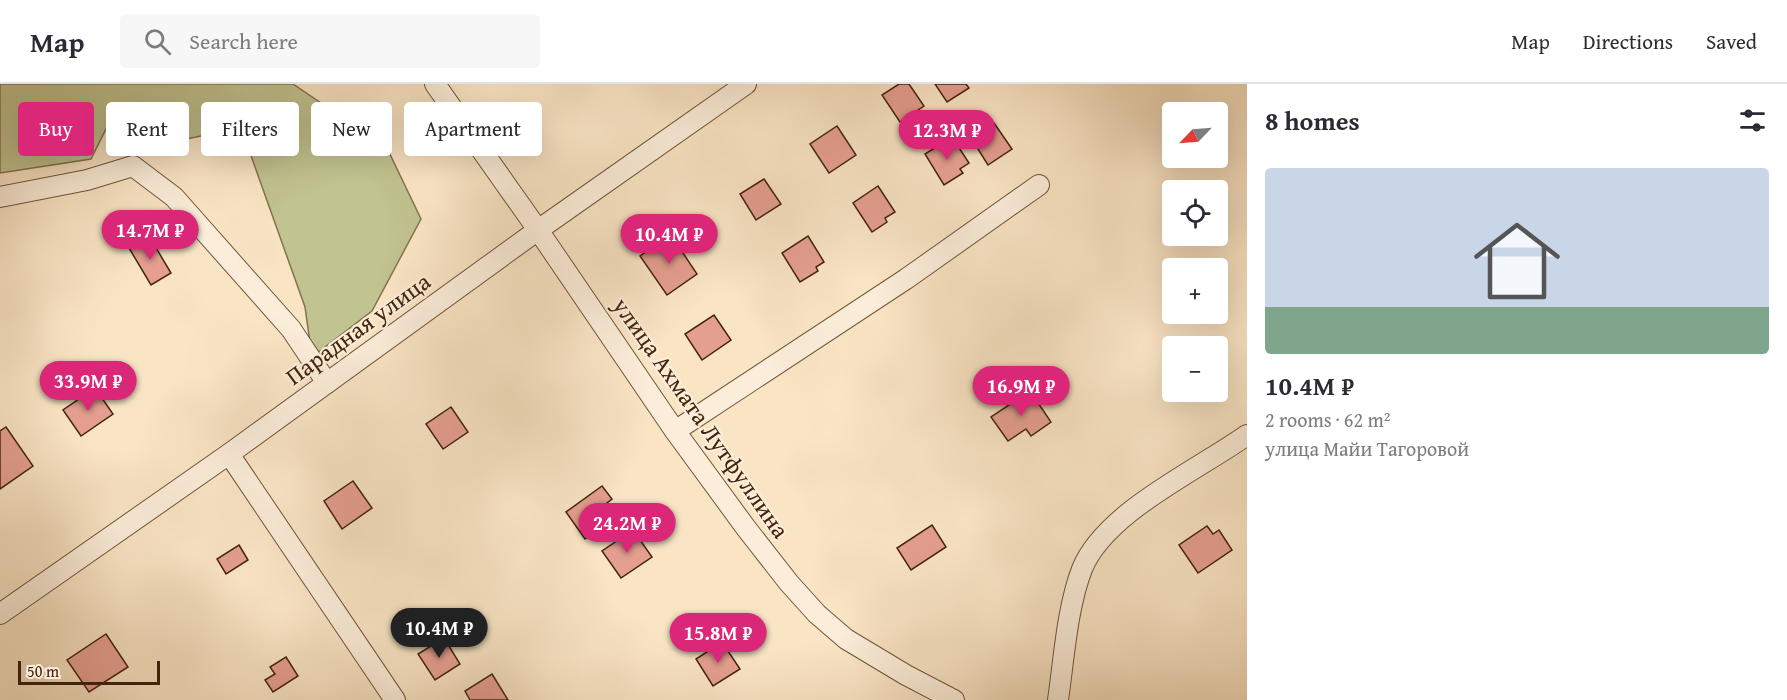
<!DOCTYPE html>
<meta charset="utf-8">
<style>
:root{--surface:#fff;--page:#f7f7f7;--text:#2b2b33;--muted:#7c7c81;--line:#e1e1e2;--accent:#db2777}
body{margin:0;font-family:"Gentium Book Plus",serif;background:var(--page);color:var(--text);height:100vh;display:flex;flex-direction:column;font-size:22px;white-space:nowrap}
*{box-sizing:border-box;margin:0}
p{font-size:20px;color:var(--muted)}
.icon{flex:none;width:33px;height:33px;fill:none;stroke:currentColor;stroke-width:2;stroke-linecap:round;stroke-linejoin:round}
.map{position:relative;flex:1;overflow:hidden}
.panel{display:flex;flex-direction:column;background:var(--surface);width:540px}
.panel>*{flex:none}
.top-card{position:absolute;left:18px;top:18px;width:570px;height:54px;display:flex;gap:12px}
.needle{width:39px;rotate:245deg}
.tools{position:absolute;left:1162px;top:18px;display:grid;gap:12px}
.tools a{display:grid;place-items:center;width:66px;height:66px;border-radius:6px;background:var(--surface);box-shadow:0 6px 24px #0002;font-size:30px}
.scale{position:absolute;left:18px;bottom:15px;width:142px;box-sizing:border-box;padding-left:6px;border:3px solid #44240d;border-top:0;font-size:16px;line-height:21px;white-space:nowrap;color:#44240d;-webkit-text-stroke:4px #fbedd9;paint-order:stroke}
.price{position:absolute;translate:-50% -51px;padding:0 14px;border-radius:21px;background:var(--accent);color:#fff;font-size:20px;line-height:39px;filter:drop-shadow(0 2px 3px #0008)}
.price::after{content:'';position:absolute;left:50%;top:36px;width:18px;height:14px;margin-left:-9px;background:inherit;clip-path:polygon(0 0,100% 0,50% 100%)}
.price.on{background:#222;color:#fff}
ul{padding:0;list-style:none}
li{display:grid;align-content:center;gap:12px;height:318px;padding:0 18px}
li span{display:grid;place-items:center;height:186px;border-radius:6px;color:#555}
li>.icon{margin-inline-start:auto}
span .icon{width:108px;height:108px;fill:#fffc;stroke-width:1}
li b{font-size:26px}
h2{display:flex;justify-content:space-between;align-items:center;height:72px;padding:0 18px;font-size:26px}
.chip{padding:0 21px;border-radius:6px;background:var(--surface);box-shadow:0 6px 24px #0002;font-size:21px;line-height:54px}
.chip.on{background:var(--accent);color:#fff}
header{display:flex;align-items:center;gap:36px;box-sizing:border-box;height:84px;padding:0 30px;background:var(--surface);border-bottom:2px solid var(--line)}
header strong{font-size:28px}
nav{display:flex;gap:33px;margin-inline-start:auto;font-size:21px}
.search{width:420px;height:54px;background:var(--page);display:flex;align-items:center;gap:15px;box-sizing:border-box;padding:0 21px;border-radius:6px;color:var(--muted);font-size:22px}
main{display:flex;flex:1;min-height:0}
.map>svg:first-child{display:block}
.green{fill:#c1c391;stroke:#82744f;stroke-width:1.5}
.building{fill:#e59f90;stroke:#44240d;stroke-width:1.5}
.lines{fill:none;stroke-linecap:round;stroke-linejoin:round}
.minor-casing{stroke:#71543b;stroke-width:22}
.minor{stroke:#fbedd9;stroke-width:20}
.labels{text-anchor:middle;stroke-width:4.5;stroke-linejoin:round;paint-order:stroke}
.street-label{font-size:24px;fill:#44240d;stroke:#fbedd9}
</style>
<header>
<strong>Map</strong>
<div class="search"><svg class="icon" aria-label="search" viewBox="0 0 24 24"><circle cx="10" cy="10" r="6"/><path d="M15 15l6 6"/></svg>Search here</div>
<nav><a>Map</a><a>Directions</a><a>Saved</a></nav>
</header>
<main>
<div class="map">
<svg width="1247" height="616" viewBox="0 0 1247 616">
<rect width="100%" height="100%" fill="#f9e4c4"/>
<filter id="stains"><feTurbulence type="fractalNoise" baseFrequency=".00333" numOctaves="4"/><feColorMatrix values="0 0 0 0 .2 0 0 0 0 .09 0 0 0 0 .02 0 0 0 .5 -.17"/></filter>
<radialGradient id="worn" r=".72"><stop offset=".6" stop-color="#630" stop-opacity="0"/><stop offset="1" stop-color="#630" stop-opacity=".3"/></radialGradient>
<path class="green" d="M0,0h293l94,64 34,71 -49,92 -60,46 -7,-50 -55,-154 -31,-21 -69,15 -13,-20h-30l-16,32 -91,14z"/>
<g class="building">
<path d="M899,0h10l15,22 -24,16 -18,-27z"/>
<path d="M935,0h31l3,4 -22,14z"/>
<path d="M994,39l18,26 -24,16 -17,-27z"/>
<path d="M837,42l19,29 -27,18 -19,-29z"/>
<path d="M952,53l17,26 -9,6 3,4 -19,12 -19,-31z"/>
<path d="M764,95l17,25 -25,16 -16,-26z"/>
<path d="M878,102l17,26 -10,6 2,4 -15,10 -19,-29z"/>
<path d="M671,151l26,39 -30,21 -27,-39z"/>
<path d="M149,152l22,37 -20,12 -22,-37z"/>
<path d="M808,152l16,26 -8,5 2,4 -18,11 -18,-29z"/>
<path d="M714,231l17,25 -29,20 -17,-26z"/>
<path d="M95,304l18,26 -32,22 -18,-26z"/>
<path d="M1030,307l21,31 -20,14 -5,-7 -18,12 -17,-24z"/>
<path d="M451,323l17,25 -25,17 -17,-25z"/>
<path d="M6,343l27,39 -33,23v-58z"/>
<path d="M353,397l19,27 -30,21 -18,-28z"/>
<path d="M602,402l10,13 -5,4 10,14 -32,22 -19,-27z"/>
<path d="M932,441l14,22 -35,23 -14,-22z"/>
<path d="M1207,442l6,8 6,-4 13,20 -34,23 -19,-28z"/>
<path d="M633,446l19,27 -31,21 -19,-27z"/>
<path d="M239,461l9,15 -22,14 -9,-15z"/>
<path d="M106,550l22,33 -39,25 -22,-32z"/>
<path d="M444,554l16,26 -25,16 -17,-26z"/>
<path d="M722,558l18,27 -27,17 -17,-27z"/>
<path d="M286,573l12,19 -25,16 -8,-12 10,-6 -5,-7z"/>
<path d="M492,590l16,26h-38l-5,-9z"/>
</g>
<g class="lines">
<g class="minor-casing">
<g id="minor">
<path d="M435,0l103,146 137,201 71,97 43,55 28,31 29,25 60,36 48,25"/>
<path d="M0,113l87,-17 46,-14 41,31 117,132 36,54"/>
<path d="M675,347l231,-152 133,-94"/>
<path d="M229,370l166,246"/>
<path d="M0,530l229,-160 309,-224 208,-146"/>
<path d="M1058,616c6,-41 9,-92 24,-131 23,-57 116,-99 165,-134"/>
</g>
</g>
<use href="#minor" class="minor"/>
</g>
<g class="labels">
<g class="street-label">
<text transform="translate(358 245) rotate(-36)" y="8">Парадная улица</text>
<text transform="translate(701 334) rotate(55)" y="8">улица Ахмата Лутфуллина</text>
</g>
</g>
<rect width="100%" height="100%" filter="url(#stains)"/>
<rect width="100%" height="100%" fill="url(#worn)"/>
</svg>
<div class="tools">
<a><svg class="needle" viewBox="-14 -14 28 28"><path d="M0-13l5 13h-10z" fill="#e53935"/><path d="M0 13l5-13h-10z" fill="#7c7c81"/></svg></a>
<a><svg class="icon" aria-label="locate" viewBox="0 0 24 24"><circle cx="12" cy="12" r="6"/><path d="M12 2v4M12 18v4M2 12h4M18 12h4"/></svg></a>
<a>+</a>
<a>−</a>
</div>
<div class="scale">50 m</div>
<b class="price" style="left:947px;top:77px">12.3M ₽</b>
<b class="price" style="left:150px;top:177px">14.7M ₽</b>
<b class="price" style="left:669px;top:181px">10.4M ₽</b>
<b class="price" style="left:88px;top:328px">33.9M ₽</b>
<b class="price" style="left:1021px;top:333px">16.9M ₽</b>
<b class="price" style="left:627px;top:470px">24.2M ₽</b>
<b class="price on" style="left:439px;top:575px">10.4M ₽</b>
<b class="price" style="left:718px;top:580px">15.8M ₽</b>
<div class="top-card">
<a class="chip on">Buy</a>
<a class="chip">Rent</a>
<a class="chip">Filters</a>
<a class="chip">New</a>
<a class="chip">Apartment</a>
</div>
</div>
<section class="panel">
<h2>8 homes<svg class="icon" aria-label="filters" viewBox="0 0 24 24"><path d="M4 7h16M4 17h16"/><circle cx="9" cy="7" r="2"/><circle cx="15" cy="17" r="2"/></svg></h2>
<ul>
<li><span style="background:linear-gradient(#c9d6e8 75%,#7fa58c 0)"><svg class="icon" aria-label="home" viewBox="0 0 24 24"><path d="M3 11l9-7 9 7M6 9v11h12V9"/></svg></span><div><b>10.4M ₽</b><p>2 rooms · 62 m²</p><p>улица Майи Тагоровой</p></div></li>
</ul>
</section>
</main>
